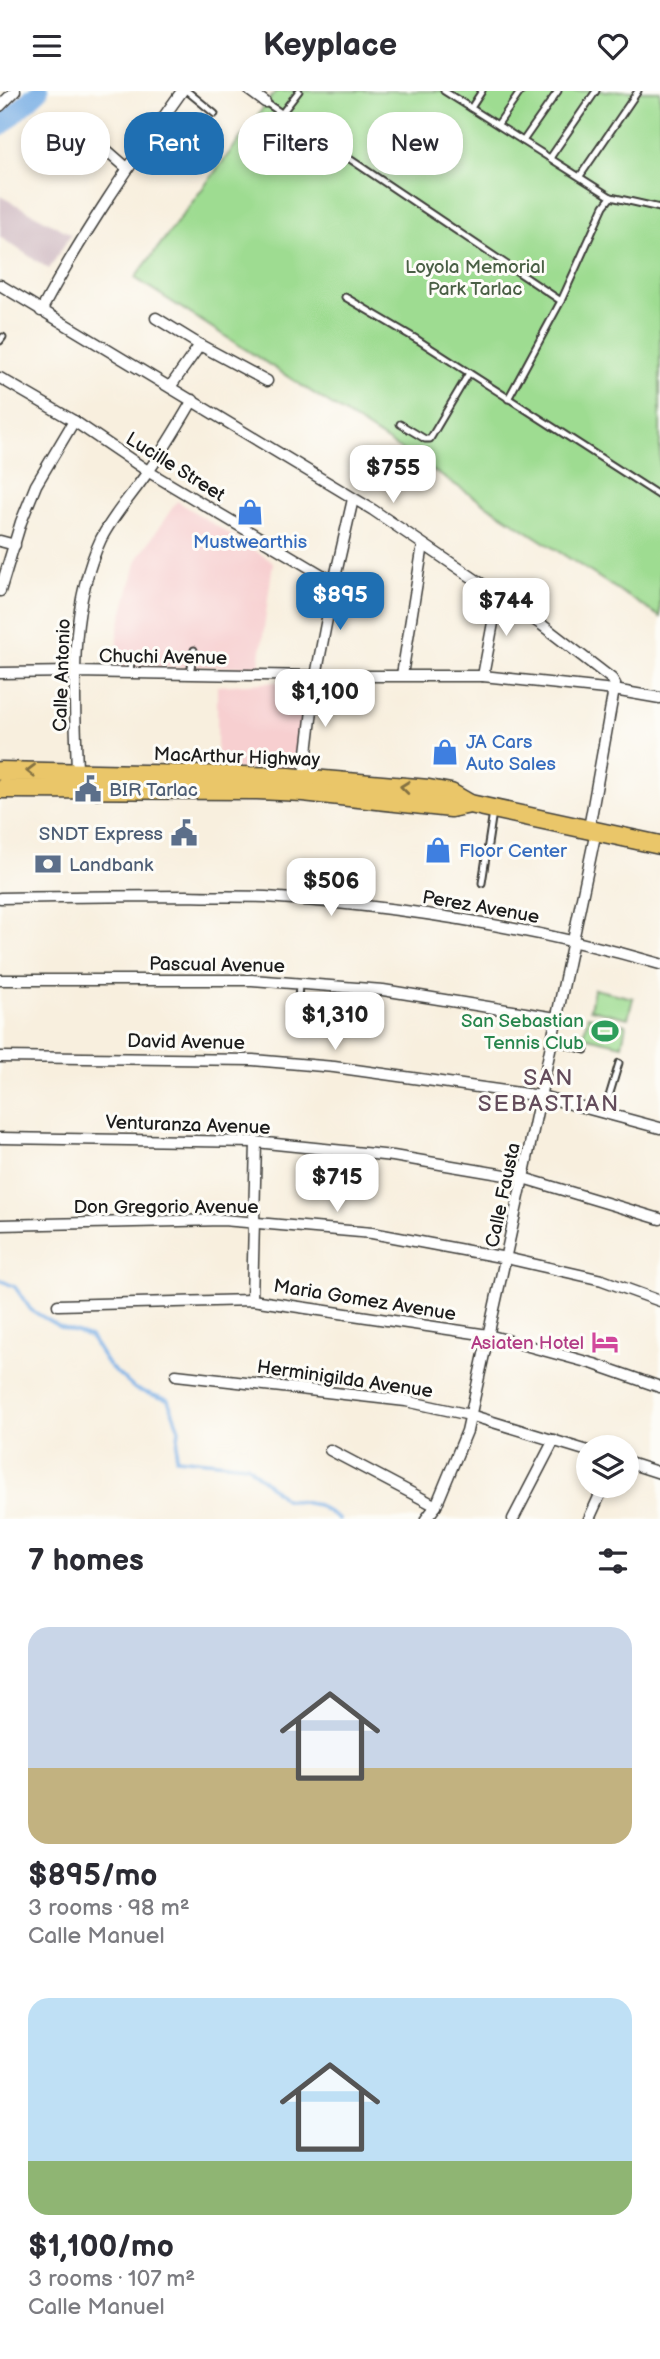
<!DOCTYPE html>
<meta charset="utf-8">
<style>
:root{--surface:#fff;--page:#f2f2f3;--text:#2b2b33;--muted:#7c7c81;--accent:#1f6fb2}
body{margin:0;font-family:"Balsamiq Sans",sans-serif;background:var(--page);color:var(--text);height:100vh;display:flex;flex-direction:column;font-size:26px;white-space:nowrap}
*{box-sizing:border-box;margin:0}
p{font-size:23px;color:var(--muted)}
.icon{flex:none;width:38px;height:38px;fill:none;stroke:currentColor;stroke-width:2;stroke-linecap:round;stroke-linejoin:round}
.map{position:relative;height:1428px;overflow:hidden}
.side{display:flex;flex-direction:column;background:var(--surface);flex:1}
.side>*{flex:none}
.guide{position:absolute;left:21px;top:21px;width:620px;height:63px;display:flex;gap:14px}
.controls{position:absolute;left:576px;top:1344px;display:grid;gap:14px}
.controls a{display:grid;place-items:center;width:63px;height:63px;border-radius:50%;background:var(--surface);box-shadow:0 4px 10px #0003;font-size:35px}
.price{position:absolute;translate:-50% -60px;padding:0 16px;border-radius:14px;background:#fff;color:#222;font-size:23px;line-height:46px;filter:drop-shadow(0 2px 4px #0008)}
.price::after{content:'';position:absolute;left:50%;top:42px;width:21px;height:16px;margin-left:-10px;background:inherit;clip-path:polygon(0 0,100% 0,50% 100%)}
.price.on{background:var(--accent);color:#fff}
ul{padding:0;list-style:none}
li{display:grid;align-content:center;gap:14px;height:371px;padding:0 28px}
li span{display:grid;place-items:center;height:217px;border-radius:21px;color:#555}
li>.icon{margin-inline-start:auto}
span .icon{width:126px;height:126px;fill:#fffc;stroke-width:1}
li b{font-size:30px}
h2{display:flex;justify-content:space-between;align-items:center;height:84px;padding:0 28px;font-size:30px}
.pill{padding:0 24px;border-radius:28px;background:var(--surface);box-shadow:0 4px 10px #0003;font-size:24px;line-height:63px}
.pill.on{background:var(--accent);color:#fff}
header{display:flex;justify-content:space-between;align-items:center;height:91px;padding:0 28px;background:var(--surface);font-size:32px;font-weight:800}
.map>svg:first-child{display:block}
.built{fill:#f7cfd0}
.industrial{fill:#d2bdc5}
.green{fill:#9edc91;stroke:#5d7c56;stroke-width:2}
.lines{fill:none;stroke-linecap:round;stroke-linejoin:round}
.stream{stroke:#75ace4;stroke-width:3.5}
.river{stroke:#75ace4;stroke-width:19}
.service-casing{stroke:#3d3c39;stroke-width:9}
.minor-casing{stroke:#3d3c39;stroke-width:13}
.trunk-casing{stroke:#3d3c39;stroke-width:21}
.service{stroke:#fff;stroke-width:5}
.minor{stroke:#fff;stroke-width:10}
.trunk{stroke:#eac669;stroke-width:18}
.oneway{stroke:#837142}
.labels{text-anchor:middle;stroke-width:6;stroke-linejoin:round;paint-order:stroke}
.park-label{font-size:19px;fill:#4a5f45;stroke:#fdfcf7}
.street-label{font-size:19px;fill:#1c1c1c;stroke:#fdfcf7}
.shop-label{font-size:19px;fill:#366cbe;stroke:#fdfcf7;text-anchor:start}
.service-label{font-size:19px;fill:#4e5e75;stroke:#fdfcf7;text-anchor:start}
.leisure-label{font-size:19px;fill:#27864d;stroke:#fdfcf7;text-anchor:end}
.hotel-label{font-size:19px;fill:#b23c85;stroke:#fdfcf7;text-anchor:end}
.quarter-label{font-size:23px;letter-spacing:2px;fill:#634c5b;stroke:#fdfcf7}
</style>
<header><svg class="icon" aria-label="menu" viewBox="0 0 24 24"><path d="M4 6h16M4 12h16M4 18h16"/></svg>Keyplace<svg class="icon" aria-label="heart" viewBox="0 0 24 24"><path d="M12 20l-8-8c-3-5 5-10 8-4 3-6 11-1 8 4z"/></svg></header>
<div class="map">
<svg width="660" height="1428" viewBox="0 0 660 1428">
<rect width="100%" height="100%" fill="#fdfcf7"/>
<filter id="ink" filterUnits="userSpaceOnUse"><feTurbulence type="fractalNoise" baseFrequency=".0143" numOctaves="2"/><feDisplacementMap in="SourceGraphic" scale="14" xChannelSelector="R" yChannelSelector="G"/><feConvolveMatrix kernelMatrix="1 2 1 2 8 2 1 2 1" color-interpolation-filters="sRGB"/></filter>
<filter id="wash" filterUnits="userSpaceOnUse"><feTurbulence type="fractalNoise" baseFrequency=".00686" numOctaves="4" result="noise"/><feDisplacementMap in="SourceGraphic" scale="28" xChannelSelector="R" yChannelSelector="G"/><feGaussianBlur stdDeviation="1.57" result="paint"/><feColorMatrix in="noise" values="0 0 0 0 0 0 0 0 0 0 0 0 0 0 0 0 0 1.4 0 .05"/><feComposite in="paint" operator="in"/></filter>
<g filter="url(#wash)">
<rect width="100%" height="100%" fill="#f8efde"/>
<g class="built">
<path d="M177,410l96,61 -14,104 -142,2 1,-38 19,-70z"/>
<path d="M306,589l-3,88 -86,1v-83z"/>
</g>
<path class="industrial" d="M0,105l71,38 -22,35 -49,-32z"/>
<g class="green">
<path d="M276,0h384v526l-525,-339z"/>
<path d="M594,898l39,9 -5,20 -38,-9z"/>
<path d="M588,925l38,9 -4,20 -39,-9z"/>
</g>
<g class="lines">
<path class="stream" d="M0,1189l15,7 16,23 29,17 30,10 18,28 27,24 33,11 11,29 -3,29 71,7 37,34 34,6 21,14"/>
<path class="river" d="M0,36l39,-36"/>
</g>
</g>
<g filter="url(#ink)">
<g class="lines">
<g class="service-casing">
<g id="service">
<path d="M187,0l28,23"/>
<path d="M444,0l167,106 49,11"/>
<path d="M265,11l296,199"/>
<path d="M471,17l11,-17"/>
<path d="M282,22l17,-22"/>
<path d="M498,33l23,-33"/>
<path d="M523,50l35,-50"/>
<path d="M550,67l46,-67"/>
<path d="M580,85l58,-85"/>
<path d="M345,206l73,43 242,156"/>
<path d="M0,250l3,-4"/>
<path d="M508,308l53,-98 43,-95 7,-9"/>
<path d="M400,333l25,15h5l39,-66"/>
<path d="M130,582l1,-12"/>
<path d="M190,583l4,-24"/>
<path d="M482,792l11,-71"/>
<path d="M297,925l2,-32"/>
<path d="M552,950l33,9"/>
<path d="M604,1022l15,-50"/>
</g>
</g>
<g class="minor-casing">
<g id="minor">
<path d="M250,0l15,11"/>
<path d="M0,15l15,-15"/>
<path d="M87,42l40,35"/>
<path d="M0,194l373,225 169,115 70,54 3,5 -26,144"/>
<path d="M41,220c41,-77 90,-148 141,-220"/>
<path d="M156,227l44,27 -30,42"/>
<path d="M200,254l67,36"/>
<path d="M0,287l74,43 75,51 185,110"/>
<path d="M0,450l15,4"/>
<path d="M0,500l21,-69 15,-37 38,-64"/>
<path d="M0,582l75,-1 241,4h167l131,14 46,8"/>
<path d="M402,584l21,-130"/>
<path d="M483,585l15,-80"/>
<path d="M77,681c-2,-78 -10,-161 24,-233 12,-24 31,-44 46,-66 17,-23 31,-48 46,-73"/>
<path d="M304,687l12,-102 18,-94 19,-83"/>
<path d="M0,807c62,-1 124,-2 187,-2 26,1 53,0 79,1 133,9 266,30 394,67"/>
<path d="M0,889h252l131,10 173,28"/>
<path d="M0,966l253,3 81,7 207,29 119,32"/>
<path d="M0,1047l256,4 137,14 130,22 137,41"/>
<path d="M0,1134l223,-5 149,13 134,25 96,22 58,21"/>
<path d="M252,1209l4,-158"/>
<path d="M58,1214l194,-5 236,35 106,29 66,23"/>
<path d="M176,1284l230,26 64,14 118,36"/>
<path d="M330,1359l106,56"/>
<path d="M626,1371l34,11"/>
<path d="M426,1428l10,-13 31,-75 56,-253 73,-347"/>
<path d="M513,1428l41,-79"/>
<path d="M589,1428l15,-33"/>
</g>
</g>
<g class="trunk-casing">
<g id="trunk">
<path d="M0,680l289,6 140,12 22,4 19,11 190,41"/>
<path d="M0,698l257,1 46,2 148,16 19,-4"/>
</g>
</g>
<use href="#service" class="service"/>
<use href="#minor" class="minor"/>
<use href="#trunk" class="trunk"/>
</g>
<defs><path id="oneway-chevron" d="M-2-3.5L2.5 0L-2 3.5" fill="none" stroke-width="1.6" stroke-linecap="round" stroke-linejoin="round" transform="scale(1.75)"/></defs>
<g class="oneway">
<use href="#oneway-chevron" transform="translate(31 680) rotate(-179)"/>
<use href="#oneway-chevron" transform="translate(405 696) rotate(-174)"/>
</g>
</g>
<defs>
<g id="shop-bare" transform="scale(2.1)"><path d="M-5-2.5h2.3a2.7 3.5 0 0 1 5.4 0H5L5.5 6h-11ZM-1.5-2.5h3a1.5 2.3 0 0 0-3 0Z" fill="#3f7fe0" stroke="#fdfcf7" stroke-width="2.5" paint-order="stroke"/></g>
<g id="civic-bare" transform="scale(2.1)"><path d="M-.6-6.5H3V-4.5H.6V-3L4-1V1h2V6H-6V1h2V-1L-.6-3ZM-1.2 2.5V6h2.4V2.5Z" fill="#5c6f8a" stroke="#fdfcf7" stroke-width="2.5" paint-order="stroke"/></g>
<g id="bank-bare" transform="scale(2.1)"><path d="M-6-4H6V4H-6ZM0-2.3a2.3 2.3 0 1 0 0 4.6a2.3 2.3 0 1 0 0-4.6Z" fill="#5c6f8a" stroke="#fdfcf7" stroke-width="2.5" paint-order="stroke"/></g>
<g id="stadium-bare" transform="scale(2.1)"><path d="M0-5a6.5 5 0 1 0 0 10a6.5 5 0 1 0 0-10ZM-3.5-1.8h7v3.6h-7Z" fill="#2e9e5b" stroke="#fdfcf7" stroke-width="2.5" paint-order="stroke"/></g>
<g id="hotel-bare" transform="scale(2.1)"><path d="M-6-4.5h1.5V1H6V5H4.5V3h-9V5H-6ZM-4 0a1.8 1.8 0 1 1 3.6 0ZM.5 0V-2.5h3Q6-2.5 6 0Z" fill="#d1479c" stroke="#fdfcf7" stroke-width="2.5" paint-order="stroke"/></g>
</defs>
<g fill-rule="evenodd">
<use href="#shop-bare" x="250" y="421"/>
<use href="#shop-bare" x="445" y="661"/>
<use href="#civic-bare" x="88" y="698"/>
<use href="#civic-bare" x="184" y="742"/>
<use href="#shop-bare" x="438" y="759"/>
<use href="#bank-bare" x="48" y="773"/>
<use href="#stadium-bare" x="605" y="940"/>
<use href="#hotel-bare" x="605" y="1251"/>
</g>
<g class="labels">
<g class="park-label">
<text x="475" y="182">Loyola Memorial<tspan x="475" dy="22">Park Tarlac</tspan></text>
</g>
<g class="street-label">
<text transform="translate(176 375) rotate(32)" y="7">Lucille Street</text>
<text transform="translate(163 565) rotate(1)" y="7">Chuchi Avenue</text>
<text transform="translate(61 584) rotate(-88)" y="7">Calle Antonio</text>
<text transform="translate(237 665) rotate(2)" y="7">MacArthur Highway</text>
<text transform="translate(481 815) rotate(10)" y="7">Perez Avenue</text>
<text transform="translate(217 873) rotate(1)" y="7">Pascual Avenue</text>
<text transform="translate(186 950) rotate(1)" y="7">David Avenue</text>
<text transform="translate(188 1033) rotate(2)" y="7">Venturanza Avenue</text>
<text transform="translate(502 1104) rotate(-78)" y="7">Calle Fausta</text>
<text x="166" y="1122">Don Gregorio Avenue</text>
<text transform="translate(365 1208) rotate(9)" y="7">Maria Gomez Avenue</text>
<text transform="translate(345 1287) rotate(8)" y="7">Herminigilda Avenue</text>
</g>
<g class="shop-label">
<text x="250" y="457" text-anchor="middle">Mustwearthis</text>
<text x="466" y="657">JA Cars<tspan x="466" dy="22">Auto Sales</tspan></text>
<text x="459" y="766">Floor Center</text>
</g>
<g class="service-label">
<text x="109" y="705">BIR Tarlac</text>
<text x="163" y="749" text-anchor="end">SNDT Express</text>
<text x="69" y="780">Landbank</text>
</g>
<g class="leisure-label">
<text x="584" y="936">San Sebastian<tspan x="584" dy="22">Tennis Club</tspan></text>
</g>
<g class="hotel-label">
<text x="584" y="1258">Asiaten Hotel</text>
</g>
<g class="quarter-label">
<text x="549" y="994">SAN<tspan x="549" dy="26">SEBASTIAN</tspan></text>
</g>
</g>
</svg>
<div class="controls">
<a><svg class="icon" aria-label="layers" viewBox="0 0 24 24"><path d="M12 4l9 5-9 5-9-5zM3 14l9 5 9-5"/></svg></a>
</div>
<b class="price" style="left:393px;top:414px">$755</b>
<b class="price on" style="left:340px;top:541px">$895</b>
<b class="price" style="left:506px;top:547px">$744</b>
<b class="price" style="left:325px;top:638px">$1,100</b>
<b class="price" style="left:331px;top:827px">$506</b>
<b class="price" style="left:335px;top:961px">$1,310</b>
<b class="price" style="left:337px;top:1123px">$715</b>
<div class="guide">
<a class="pill">Buy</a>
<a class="pill on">Rent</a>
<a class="pill">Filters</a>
<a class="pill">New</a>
</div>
</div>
<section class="side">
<h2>7 homes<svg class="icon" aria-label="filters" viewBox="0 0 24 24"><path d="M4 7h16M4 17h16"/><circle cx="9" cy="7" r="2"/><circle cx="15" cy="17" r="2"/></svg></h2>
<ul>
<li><span style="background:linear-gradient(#c9d6e8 65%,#c2b280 0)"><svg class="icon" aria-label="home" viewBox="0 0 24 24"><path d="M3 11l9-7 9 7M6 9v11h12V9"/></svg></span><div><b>$895/mo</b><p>3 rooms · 98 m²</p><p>Calle Manuel</p></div></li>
<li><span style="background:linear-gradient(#bfe0f5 75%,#8fb573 0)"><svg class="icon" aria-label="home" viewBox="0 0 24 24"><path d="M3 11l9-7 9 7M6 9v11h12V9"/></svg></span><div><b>$1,100/mo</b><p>3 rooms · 107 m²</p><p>Calle Manuel</p></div></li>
</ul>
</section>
